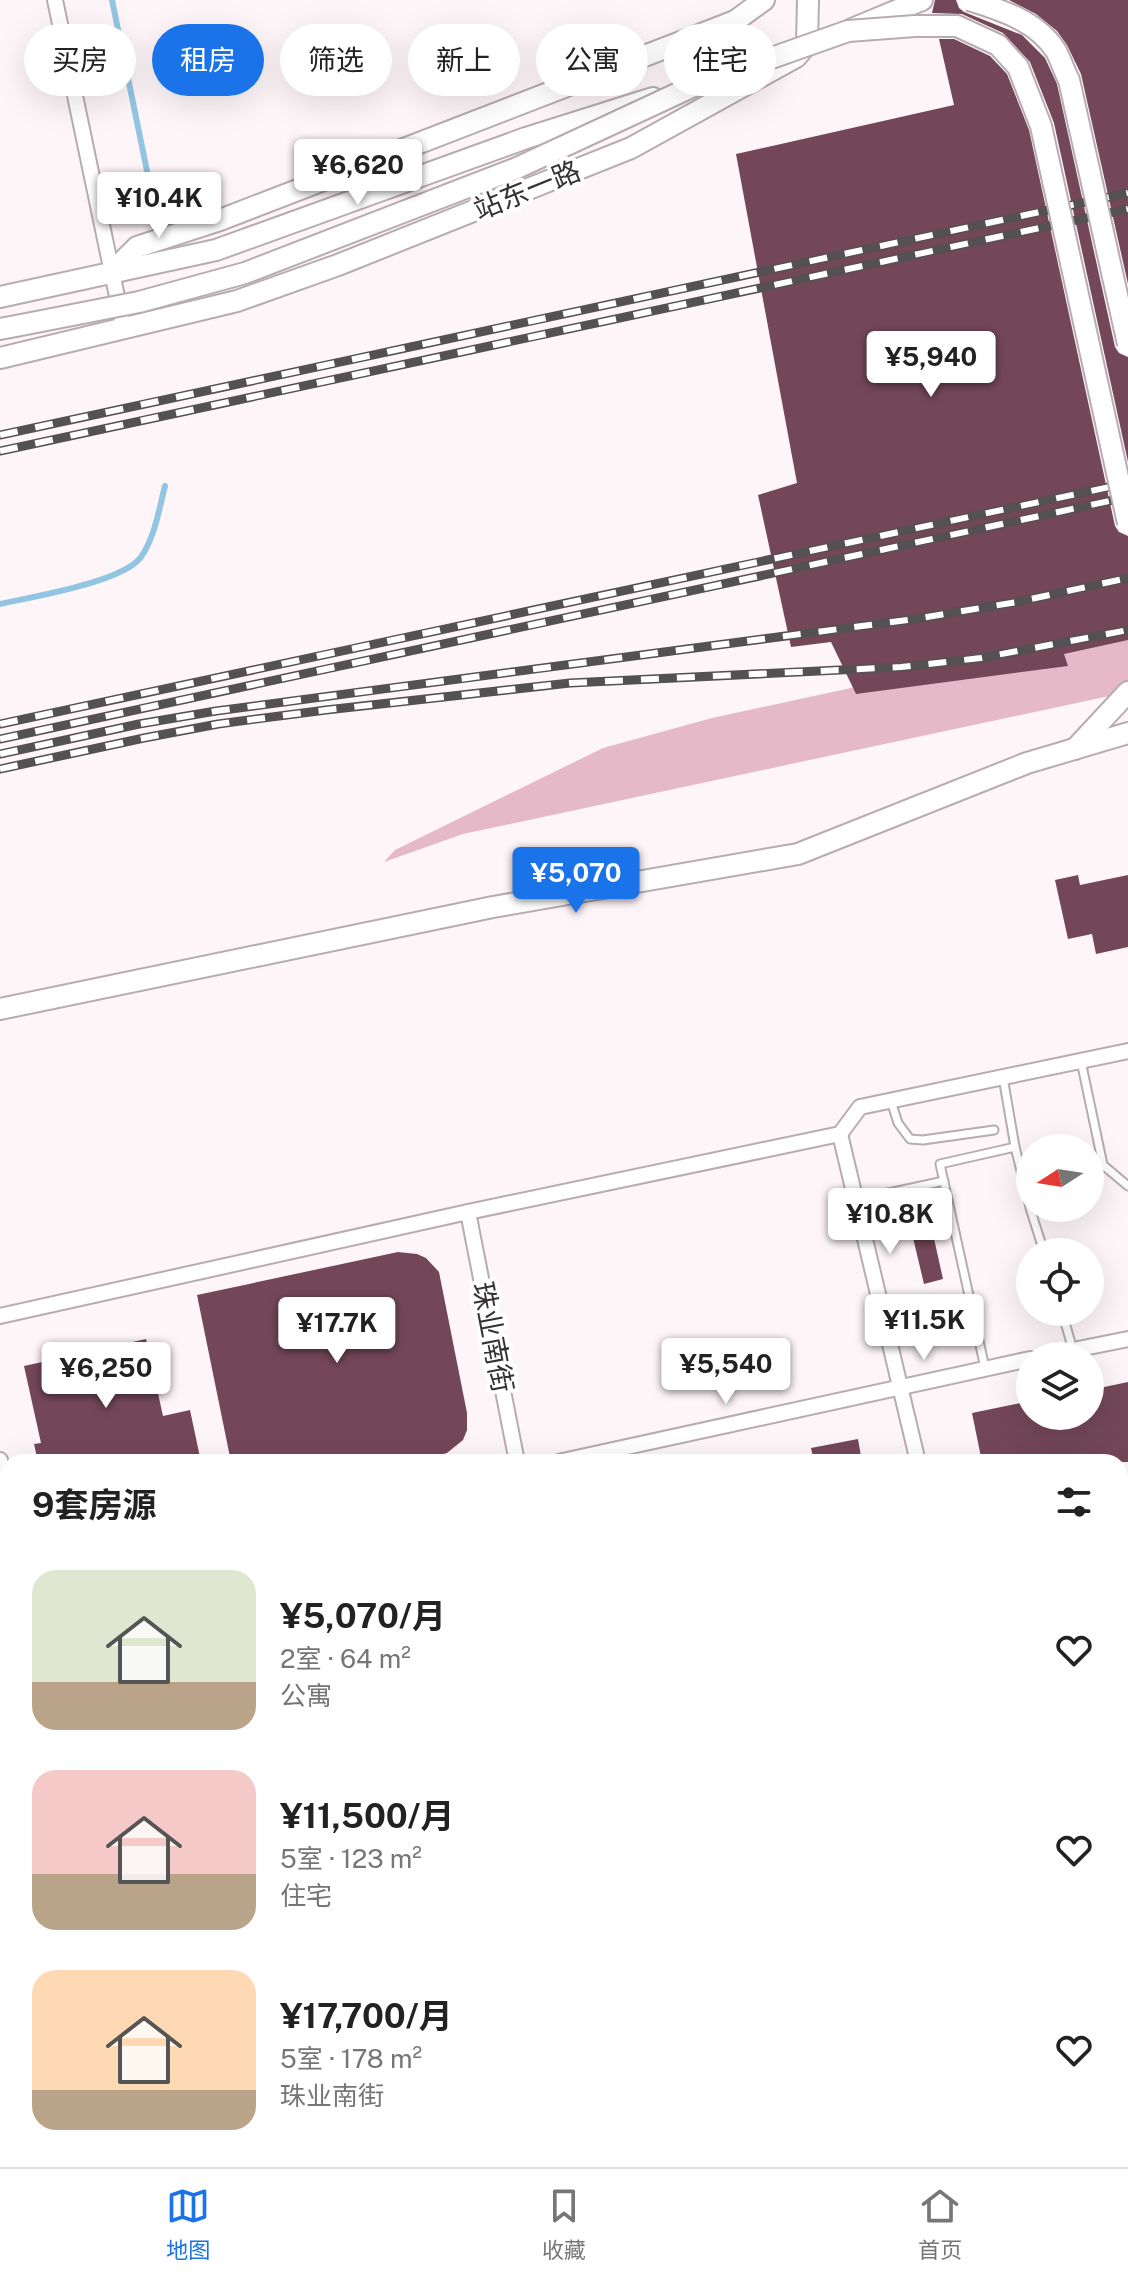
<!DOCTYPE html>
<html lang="zh">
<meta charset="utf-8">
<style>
:root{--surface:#fff;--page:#f2f2f2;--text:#222;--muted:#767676;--line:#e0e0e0;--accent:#1a73e8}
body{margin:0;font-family:"Public Sans","Noto Sans SC",sans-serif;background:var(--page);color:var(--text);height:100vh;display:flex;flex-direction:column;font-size:30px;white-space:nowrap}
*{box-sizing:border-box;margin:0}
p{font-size:26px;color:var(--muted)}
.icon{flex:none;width:44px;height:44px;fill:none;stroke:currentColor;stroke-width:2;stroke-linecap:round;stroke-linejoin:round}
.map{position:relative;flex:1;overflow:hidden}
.sheet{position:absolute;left:0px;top:1454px;width:1128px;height:714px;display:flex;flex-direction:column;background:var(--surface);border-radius:24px 24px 0 0;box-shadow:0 8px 32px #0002}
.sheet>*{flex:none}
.hud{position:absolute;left:24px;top:24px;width:1080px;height:72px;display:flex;gap:16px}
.needle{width:52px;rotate:258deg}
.controls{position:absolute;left:1016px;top:1134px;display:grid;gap:16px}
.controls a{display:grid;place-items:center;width:88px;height:88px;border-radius:50%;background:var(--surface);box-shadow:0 8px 32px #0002;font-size:40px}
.price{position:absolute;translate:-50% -68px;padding:0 18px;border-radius:8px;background:#fff;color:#222;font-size:26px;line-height:52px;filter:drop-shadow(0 2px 4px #0008)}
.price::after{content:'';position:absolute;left:50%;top:48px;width:24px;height:18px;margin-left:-12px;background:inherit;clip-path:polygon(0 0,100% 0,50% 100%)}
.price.active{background:var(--accent);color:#fff}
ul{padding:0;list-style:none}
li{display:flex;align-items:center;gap:24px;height:200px;padding:0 32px}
li span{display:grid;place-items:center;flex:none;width:224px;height:160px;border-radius:24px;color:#555}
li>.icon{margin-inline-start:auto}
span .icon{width:96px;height:96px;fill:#fffc;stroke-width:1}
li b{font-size:34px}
h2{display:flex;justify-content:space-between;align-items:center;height:96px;padding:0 32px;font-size:34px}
.pill{padding:0 28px;border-radius:36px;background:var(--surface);box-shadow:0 8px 32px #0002;font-size:28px;line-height:72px}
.pill.active{background:var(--accent);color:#fff}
.tab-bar{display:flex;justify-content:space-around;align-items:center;height:112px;border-top:2px solid var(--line);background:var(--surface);font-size:22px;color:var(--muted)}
.tab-bar a{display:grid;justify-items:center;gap:4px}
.tab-bar .active{color:var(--accent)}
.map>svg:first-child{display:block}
.green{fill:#e6b9c9}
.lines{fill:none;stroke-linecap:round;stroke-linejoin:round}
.stream{stroke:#92c5e1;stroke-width:6}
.building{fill:#744758}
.lane-casing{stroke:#b7acb0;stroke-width:11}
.street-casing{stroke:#b7acb0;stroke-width:18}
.secondary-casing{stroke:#b7acb0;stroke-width:24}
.highway-casing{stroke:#9b4c6f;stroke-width:30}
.lane{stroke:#fff;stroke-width:7}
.street{stroke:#fff;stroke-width:14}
.secondary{stroke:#fff;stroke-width:20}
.highway{stroke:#d25a8f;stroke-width:26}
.rail-casing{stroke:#555051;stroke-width:9}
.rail{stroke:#fff;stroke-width:6;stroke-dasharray:18;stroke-linecap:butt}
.secondary-bridge-casing{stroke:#b7acb0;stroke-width:24;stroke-linecap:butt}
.secondary-bridge{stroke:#fff;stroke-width:20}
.labels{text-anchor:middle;stroke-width:8;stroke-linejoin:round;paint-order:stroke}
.street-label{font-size:28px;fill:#363233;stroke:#fff}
</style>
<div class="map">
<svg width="1128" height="2167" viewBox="0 0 1128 2167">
<rect width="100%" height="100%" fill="#fef5f8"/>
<g class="green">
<path d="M1128,628v64l-665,142 -79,28 11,-12 208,-102 109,-30z"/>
<path d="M1128,2024v41l-8,-4v-34z"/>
</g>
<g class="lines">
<g class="stream">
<path d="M112,0l35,171"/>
<path d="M0,604c32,-7 123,-22 141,-47 14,-20 18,-48 24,-71"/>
</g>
</g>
<g class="building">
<path d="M935,0h21l3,8 5,4 58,23 23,23 12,26 58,263 4,6 9,4v105l-74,-339 -24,-61 -27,-29 -41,-19 -30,-1z"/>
<path d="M1009,0h119v284l-47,-210 -14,-29 -10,-14 -21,-17z"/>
<path d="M939,39h15l36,17 17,18 22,56 86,396 4,6 9,4v104l-64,14 4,12 -212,28 -25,-52 -40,5 -33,-152 39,-12 -61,-329 218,-49z"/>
<path d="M1078,875l2,10 48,-10v72l-32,7 -4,-20 -24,5 -13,-59z"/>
<path d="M929,1216l14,63 -19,5 -15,-63z"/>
<path d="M398,1252l19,2 9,4 13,14 28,141v17l-4,10 -16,13 -33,9h-183l-34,-167z"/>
<path d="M146,1339l17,77 27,-6 11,52h-163l-4,-18 7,-1 -17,-77z"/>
<path d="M1128,1382v80h-146l-10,-49 58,-12v15h60v-26z"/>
<path d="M858,1439l4,23h-48l-3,-14z"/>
</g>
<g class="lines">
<g class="lane-casing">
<g id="lane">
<path d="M1081,1061l22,104 25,21"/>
<path d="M1003,1077l12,70 15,60"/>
<path d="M891,1101l7,22 12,16 13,1 71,-10"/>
<path d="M856,1200l88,-19"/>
<path d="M1030,1208l14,44"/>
<path d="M1062,1312l11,38"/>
<path d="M985,1368l-45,-204 75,-17"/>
<path d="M0,1892l8,-2"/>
<path d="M354,2160l1,7"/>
</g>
</g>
<g class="street-casing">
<g id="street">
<path d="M55,0l69,330"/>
<path d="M840,1134l78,328"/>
<path d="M468,1212l49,250"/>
<path d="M0,1316l468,-104 372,-78 20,-27 268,-56"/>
<path d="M1043,1356l85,-17"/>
<path d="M0,1460l8,37"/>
<path d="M558,1462l472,-103"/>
<path d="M1120,1598l8,-2"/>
<path d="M149,2160l1,7"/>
</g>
</g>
<g class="secondary-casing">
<g id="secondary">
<path d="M852,29l70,-29"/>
<path d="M112,272l25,-25 83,-27 515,-199 29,-21"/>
<path d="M0,297l216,-47 310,-112 127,-40"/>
<path d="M0,329l16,-3"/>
<path d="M0,358l237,-57 101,-36 293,-117 165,-91 11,-13 1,-44"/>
<path d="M1075,749l53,-57"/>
<path d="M0,1009l493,-102 305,-53 229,-91 101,-30"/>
</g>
</g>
<g class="highway-casing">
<g id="highway">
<path d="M1120,1865l8,-3"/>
<path d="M1120,1954l8,-4"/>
<path d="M1120,1988l8,-3"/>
<path d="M1120,2013l8,-3"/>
<path d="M387,2167l16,-7"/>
<path d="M476,2167l15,-7"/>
<path d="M584,2167l15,-7"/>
<path d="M681,2167l17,-7"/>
</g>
</g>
<use href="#lane" class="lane"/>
<use href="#street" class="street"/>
<use href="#secondary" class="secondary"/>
<use href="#highway" class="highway"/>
<g class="rail-casing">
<g id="rail">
<path d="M0,435l1128,-242"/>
<path d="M0,451l1128,-242"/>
<path d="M0,724l1128,-241"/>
<path d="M0,739l1128,-242"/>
<path d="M0,754l139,-30 77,-13 699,-92 102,-17 111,-24"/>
<path d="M0,769l144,-31 74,-14 108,-14 244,-27 331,-16 80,-9 147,-28"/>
</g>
</g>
<use href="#rail" class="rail"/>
<g class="secondary-bridge-casing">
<g id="secondary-bridge">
<path d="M969,0c32,10 68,21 87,51 5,9 8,20 13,29l59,264"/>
<path d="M16,326l123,-24 106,-29 272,-105 181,-84 150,-53 67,-5h42l41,19 20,22 23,59 87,397"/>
</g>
</g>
<use href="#secondary-bridge" class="secondary-bridge"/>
</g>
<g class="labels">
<g class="street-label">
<text transform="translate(527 190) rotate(-22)" y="10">站东一路</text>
<text transform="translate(493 1337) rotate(79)" y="10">珠业南街</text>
</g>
</g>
</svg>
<div class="controls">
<a><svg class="needle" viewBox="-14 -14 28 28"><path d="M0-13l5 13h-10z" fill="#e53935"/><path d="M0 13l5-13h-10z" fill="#767676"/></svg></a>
<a><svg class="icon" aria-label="locate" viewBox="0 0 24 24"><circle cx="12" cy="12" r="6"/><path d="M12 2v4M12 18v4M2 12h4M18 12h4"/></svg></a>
<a><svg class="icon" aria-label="layers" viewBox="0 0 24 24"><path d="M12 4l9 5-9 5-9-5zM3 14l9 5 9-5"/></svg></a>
</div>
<b class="price" style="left:358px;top:207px">¥6,620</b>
<b class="price" style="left:159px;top:240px">¥10.4K</b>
<b class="price" style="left:931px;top:399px">¥5,940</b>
<b class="price active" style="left:576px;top:915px">¥5,070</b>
<b class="price" style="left:890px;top:1256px">¥10.8K</b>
<b class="price" style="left:924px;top:1362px">¥11.5K</b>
<b class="price" style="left:337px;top:1365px">¥17.7K</b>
<b class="price" style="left:726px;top:1406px">¥5,540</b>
<b class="price" style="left:106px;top:1410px">¥6,250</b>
<div class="hud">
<a class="pill">买房</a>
<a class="pill active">租房</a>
<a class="pill">筛选</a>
<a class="pill">新上</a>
<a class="pill">公寓</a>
<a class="pill">住宅</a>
</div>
<section class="sheet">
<h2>9套房源<svg class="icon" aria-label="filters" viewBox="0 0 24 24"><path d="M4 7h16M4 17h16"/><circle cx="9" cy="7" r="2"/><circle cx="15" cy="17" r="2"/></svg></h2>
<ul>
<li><span style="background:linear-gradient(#dfe7d0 70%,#b9a48a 0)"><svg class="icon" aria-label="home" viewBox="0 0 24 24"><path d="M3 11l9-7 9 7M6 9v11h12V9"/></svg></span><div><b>¥5,070/月</b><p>2室 · 64 m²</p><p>公寓</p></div><svg class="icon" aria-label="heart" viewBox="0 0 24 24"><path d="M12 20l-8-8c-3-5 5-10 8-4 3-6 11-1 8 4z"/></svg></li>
<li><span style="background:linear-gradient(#f6c9c9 65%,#b9a48a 0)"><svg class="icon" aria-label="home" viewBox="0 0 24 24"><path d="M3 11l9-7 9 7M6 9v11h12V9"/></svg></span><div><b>¥11,500/月</b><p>5室 · 123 m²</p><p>住宅</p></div><svg class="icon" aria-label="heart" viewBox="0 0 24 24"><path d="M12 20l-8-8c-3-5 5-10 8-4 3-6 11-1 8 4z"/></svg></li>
<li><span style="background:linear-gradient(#ffd9b3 75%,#b9a48a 0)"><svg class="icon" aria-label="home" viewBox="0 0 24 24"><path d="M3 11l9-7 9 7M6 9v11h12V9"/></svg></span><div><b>¥17,700/月</b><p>5室 · 178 m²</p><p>珠业南街</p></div><svg class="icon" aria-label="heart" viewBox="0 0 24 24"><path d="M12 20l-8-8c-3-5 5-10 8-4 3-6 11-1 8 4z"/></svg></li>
</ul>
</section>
</div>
<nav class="tab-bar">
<a class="active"><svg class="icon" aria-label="map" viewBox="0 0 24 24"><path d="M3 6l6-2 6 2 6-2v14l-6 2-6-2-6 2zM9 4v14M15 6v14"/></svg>地图</a>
<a><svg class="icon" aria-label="saved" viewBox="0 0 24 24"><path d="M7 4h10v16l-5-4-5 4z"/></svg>收藏</a>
<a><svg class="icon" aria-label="home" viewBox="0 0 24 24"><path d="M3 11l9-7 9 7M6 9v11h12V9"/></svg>首页</a>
</nav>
